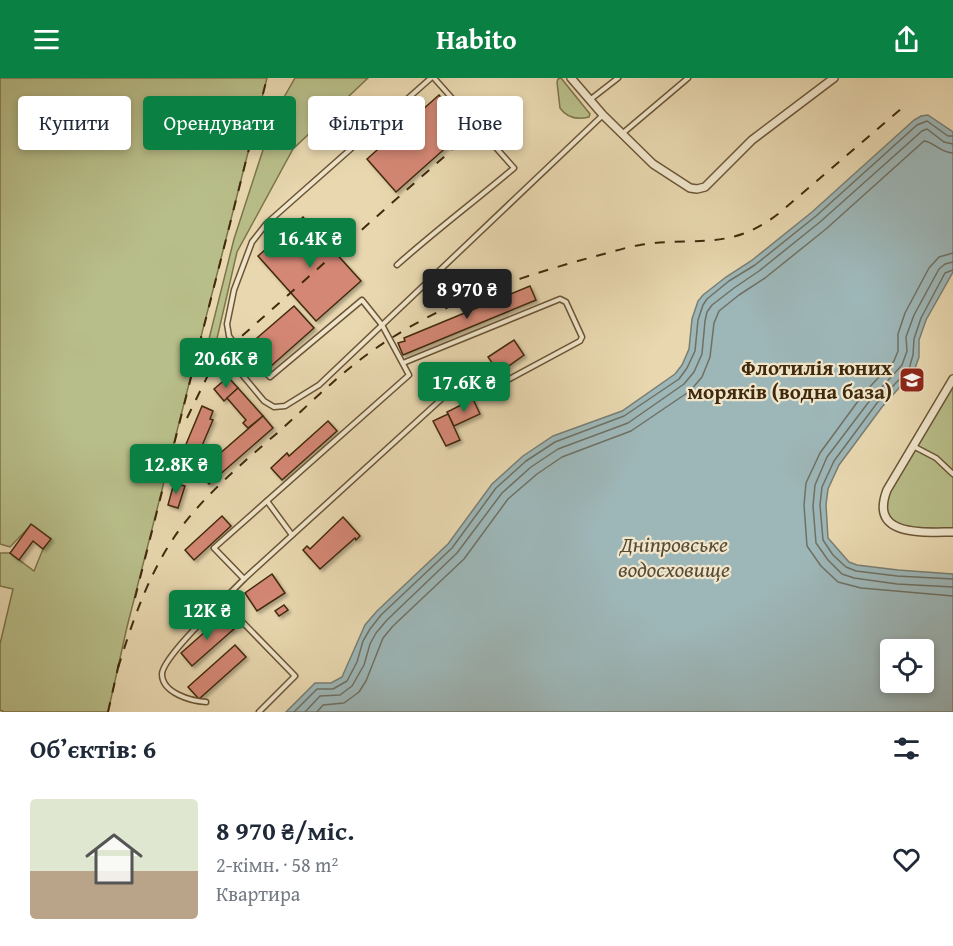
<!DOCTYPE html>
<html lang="uk">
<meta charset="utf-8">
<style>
:root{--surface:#fff;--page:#f2f2f3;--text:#1f2937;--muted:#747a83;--accent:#0b8043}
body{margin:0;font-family:"Gentium Book Plus",serif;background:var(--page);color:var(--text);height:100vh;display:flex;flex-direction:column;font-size:22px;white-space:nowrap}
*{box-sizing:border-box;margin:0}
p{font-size:20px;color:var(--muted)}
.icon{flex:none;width:33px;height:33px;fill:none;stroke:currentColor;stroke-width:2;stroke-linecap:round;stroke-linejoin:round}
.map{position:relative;height:634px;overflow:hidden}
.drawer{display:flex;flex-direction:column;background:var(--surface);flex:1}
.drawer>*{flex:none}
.hud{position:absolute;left:18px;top:18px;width:600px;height:54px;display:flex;gap:12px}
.controls{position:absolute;left:880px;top:561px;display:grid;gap:12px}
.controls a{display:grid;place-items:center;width:54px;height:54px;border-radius:6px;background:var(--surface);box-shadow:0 3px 9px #0003;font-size:30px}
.price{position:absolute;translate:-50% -51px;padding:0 14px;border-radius:6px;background:var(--accent);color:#fff;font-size:20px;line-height:39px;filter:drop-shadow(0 2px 3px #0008)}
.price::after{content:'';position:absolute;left:50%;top:36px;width:18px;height:14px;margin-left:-9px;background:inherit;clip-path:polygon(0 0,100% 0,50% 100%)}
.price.active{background:#222;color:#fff}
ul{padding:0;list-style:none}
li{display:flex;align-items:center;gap:18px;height:150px;padding:0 30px}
li span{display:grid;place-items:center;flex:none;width:168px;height:120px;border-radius:6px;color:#555}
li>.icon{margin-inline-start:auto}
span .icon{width:72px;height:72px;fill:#fffc;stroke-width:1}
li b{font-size:26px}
h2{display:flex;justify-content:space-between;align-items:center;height:72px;padding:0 30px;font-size:26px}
.chip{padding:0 21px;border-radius:6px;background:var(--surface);box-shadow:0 3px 9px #0003;font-size:21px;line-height:54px}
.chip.active{background:var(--accent);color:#fff}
header{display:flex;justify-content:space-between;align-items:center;height:78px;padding:0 30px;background:var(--accent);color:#fff;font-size:27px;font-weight:700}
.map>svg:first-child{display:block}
.green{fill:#b8be89;stroke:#7c744a;stroke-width:1.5}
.water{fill:#9db6b7;stroke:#787e73;stroke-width:1.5;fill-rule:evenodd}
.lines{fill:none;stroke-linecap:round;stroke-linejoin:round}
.shore{stroke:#6f7062;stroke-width:1.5}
.building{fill:#d48775;stroke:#412a0c;stroke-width:1.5;filter:url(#shadow)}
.service-casing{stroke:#6b5535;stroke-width:7}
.minor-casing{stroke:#6b5535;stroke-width:10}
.service{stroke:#f0e5cb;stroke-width:4}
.minor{stroke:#f0e5cb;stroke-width:7}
.rail{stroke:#412a0c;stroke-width:2;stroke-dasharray:10 10;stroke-linecap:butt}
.labels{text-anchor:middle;stroke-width:4.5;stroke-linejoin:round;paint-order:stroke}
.poi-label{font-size:21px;font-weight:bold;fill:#412a0c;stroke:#f0e5cb;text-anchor:end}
.water-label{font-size:22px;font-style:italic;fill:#584d37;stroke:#f0e5cb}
</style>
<header><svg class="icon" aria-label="menu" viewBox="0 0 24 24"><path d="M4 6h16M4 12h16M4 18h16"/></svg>Habito<svg class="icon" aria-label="share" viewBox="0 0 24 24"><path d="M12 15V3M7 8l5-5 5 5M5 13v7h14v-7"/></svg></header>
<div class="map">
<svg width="953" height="634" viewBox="0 0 953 634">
<defs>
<filter id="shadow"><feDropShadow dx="2.5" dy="2.5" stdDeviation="1.5" flood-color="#0004"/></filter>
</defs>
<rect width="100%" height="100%" fill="#e8d7af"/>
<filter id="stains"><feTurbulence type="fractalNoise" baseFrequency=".00333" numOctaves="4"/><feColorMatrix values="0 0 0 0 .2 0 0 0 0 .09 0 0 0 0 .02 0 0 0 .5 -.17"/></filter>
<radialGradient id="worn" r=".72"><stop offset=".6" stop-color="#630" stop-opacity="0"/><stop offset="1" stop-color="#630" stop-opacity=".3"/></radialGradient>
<g class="green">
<path d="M0,0h267l-140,549 -19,85h-104l-4,-2v-66l13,-55 -13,-3v-33h10l24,18 9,-22 7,-10 -19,-14 -21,22 -10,-3z"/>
<path d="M295,0h73l-75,71 -56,103 -28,121 -5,-14 30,-120 41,-126z"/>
<path d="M561,0l29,36 -1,3c-12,3 -22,1 -29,-9l-3,-26 1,-3z"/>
<path d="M953,307v144c-15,0 -55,2 -65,-10 -5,-7 0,-20 1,-28z"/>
</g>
<path class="water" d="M928,37l25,17v140l-27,48 -7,20v17l-5,14 -32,36 -43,58 -11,24 -2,16 2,33 21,24 8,3 41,5 55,4v138h-667l29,-29h16l11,-6 23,-52 12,-14 71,-67 44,-60 31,-28 30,-20 69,-25 53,-37 7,-9 7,-16 3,-30 6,-18 5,-6 23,-18 25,-16 61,-49 102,-92 7,-4zM891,572h33v32h-33z"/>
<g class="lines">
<g class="shore">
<path d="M953,175l-14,4 -10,11 -24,45 -7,21v17l-4,10 -30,32 -44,60 -14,30 -2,22 3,41 14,20 17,16 23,6 92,8"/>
<path d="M953,184l-8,2 -6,5 -25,46 -8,22 1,14 -5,14 -31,34 -44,58 -12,28 -2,21 3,37 12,17 14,14 12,4 43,6 56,3"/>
<path d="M953,192l-8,3 -24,45 -7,21 -1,16 -4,14 -32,34 -43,58 -12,26 -2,18 3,35 10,15 13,12 10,4 41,5 56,3"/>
<path d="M294,634l23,-23h16l14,-8 10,-19 6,-21 7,-12 11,-14 71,-67 44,-60 30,-27 29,-19 69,-26 55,-37 8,-11 8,-17 3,-31 5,-15 4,-6 22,-18 26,-16 61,-49 101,-91 10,-4 21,15h5"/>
<path d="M305,634l15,-16 20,-1 12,-9 12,-21 6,-21 6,-11 11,-13 70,-67 45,-60 29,-26 27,-18 70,-26 56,-39 10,-12 8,-18 3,-33 2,-9 5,-7 22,-17 25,-17 61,-49 102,-91 5,-2 17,13 9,2"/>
<path d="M317,634l6,-7 21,-2 15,-11 7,-11 17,-43 10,-12 71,-67 44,-60 29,-25 25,-17 69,-26 59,-40 12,-14 8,-20 4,-34 5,-12 20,-16 26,-17 61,-49 98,-88c10,1 17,12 29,12"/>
</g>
</g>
<g class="building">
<path d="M439,17l29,33 -72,64 -29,-33z"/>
<path d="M303,139l58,64 -45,40 -58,-65z"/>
<path d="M530,208l6,14 -133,55 -5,-12 7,-2 -1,-3z"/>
<path d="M294,228l20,22 -44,39 -20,-23z"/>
<path d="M514,262l10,15 -25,18 -11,-16z"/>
<path d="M228,299l10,11 -14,13 -10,-12z"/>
<path d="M238,310l25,28 -15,12 -5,-5 3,-3 -19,-22z"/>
<path d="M473,321l7,15 -26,12 -7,-14z"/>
<path d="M202,328l11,5 -3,8 3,1 -15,35 -14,-6z"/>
<path d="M448,336l12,26 -14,6 -13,-25z"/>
<path d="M263,338l10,12 -64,56 -6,-7 4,-3 -5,-5z"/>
<path d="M328,343l9,10 -55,49 -11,-12 16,-15 2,3z"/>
<path d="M174,405l11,3 -7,22 -10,-3z"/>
<path d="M222,438l9,10 -37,34 -9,-10z"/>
<path d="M343,439l17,19 -4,4 -1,-2 -35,31 -17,-19 4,-4 3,3z"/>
<path d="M31,446l20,15 -8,10 -10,-8 -14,19 -9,-7z"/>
<path d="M272,496l13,19 -28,18 -12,-18z"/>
<path d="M284,527l4,5 -9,6 -4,-5z"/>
<path d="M223,538l11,13 -42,37 -11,-13z"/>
<path d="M235,567l11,12 -47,42 -11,-12z"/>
</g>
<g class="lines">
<g class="service-casing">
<g id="service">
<path d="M591,21l27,-21"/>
<path d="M623,55l65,-55"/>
<path d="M397,187c38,-34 78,-64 117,-97l-80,-90"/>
<path d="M229,281l35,42 10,6 11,-1 34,-21 284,-270"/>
<path d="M913,368l23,12 17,16"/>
<path d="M267,423l25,34"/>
<path d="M244,501l226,-206 5,-1 27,11 78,-42 2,-4 -16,-35 -6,-3 -157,64"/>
<path d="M222,523l73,75 -36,36"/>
<path d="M206,624c-15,-1 -44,-9 -44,-28 1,-18 67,-79 82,-95l-30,-31 195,-173 -27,-50 -20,-25 -92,77 -36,-34 -5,-7 -2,-12 7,-34 18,-48 15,-19 164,-145"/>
</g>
</g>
<g class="minor-casing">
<g id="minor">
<path d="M571,0l32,37 50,49 37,24 7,1 8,-2 47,-47 82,-62"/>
<path d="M953,301l-66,111c-18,47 35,42 66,42"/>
</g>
</g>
<use href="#service" class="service"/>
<use href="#minor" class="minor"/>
<g class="rail">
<path d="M187,340l22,-45 25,-30 238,-211"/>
<path d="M135,520l132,-520"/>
<path d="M118,590c14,-45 29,-90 55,-129 24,-37 68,-75 102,-104 27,-24 53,-50 81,-72 71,-56 158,-85 244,-108 13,-3 26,-8 40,-10 54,-9 89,7 138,-31l124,-106"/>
<path d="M108,634l12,-53"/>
</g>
</g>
<defs>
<g id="school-square" transform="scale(1.35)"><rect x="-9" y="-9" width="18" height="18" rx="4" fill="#8f2418" stroke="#f0e5cb"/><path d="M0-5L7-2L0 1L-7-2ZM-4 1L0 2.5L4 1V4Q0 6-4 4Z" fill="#fff"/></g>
</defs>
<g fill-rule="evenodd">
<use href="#school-square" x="912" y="302"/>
</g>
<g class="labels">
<g class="poi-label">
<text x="892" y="297">Флотилія юних<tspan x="892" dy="24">моряків (водна база)</tspan></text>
</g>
<g class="water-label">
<text x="674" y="474">Дніпровське<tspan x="674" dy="25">водосховище</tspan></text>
</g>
</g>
<rect width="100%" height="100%" filter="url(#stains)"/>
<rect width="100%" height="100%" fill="url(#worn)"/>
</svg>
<div class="controls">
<a><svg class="icon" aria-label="locate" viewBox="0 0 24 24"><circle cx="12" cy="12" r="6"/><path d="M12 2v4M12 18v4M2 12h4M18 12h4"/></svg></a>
</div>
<b class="price" style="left:310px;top:191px">16.4K ₴</b>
<b class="price active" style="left:467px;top:242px">8 970 ₴</b>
<b class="price" style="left:226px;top:311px">20.6K ₴</b>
<b class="price" style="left:464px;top:335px">17.6K ₴</b>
<b class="price" style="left:176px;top:417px">12.8K ₴</b>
<b class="price" style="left:207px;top:563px">12K ₴</b>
<div class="hud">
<a class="chip">Купити</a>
<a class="chip active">Орендувати</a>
<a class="chip">Фільтри</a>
<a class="chip">Нове</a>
</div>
</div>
<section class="drawer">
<h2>Об’єктів: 6<svg class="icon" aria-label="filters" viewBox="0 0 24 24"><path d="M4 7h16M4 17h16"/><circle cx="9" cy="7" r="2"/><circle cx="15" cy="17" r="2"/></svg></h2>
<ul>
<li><span style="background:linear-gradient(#dfe7d0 60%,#b9a48a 0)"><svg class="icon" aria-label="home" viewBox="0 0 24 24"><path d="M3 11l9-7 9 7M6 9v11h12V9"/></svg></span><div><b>8 970 ₴/міс.</b><p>2-кімн. · 58 m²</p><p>Квартира</p></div><svg class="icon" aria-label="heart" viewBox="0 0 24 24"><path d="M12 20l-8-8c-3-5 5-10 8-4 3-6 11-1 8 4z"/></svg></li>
</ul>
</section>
